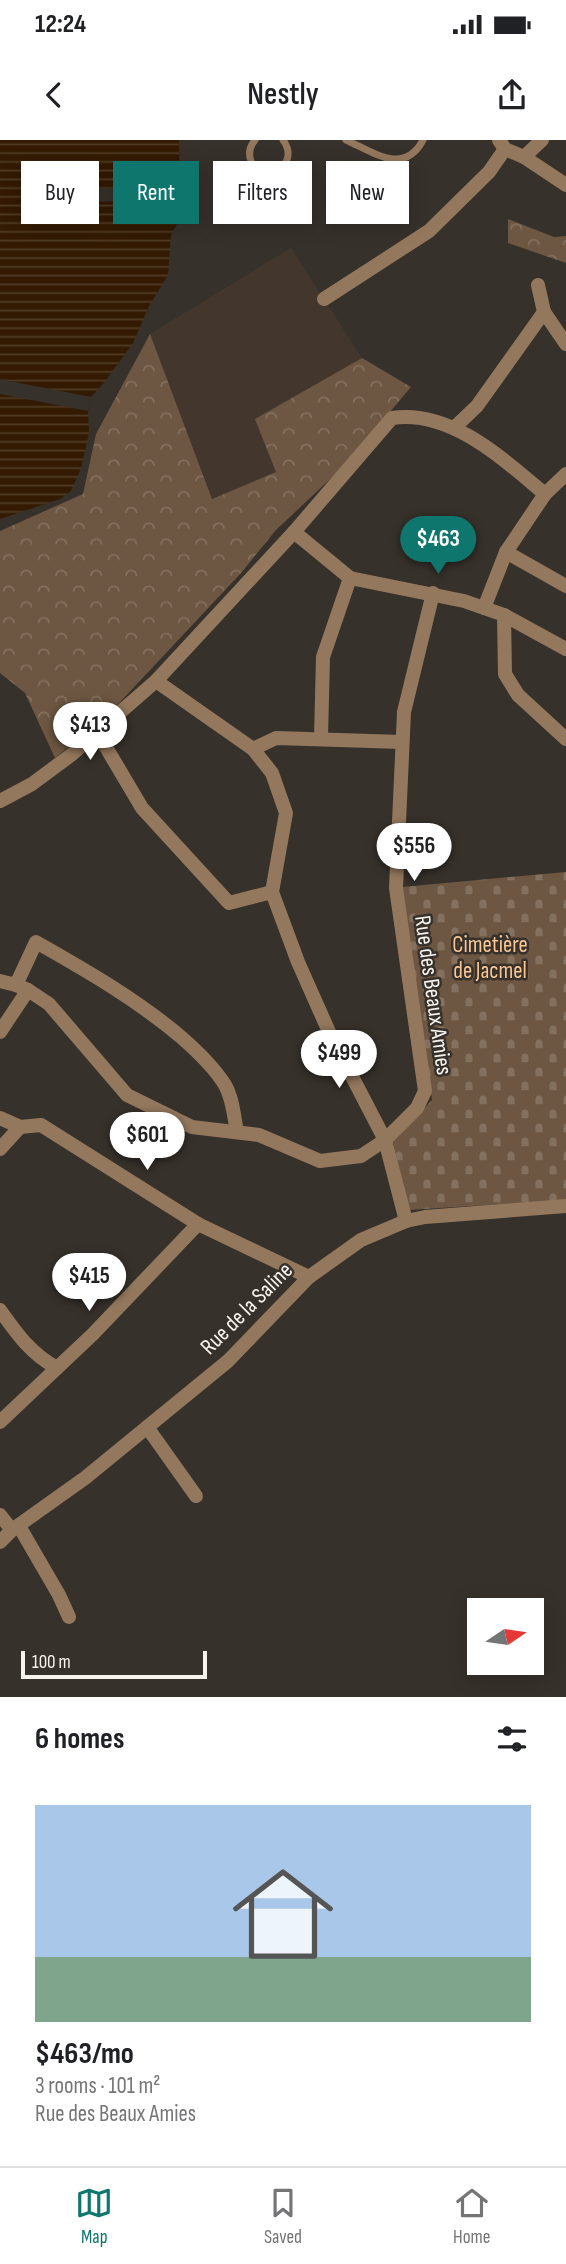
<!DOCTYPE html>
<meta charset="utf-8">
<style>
:root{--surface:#fff;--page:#f6f6f6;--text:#202124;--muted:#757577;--line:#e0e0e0;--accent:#0f766e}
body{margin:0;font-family:"Sofia Sans Condensed",sans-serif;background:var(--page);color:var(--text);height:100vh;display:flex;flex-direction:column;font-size:26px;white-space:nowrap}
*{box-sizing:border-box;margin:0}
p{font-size:23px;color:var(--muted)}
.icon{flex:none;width:38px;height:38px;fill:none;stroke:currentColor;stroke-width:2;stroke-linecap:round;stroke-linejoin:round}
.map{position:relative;height:1557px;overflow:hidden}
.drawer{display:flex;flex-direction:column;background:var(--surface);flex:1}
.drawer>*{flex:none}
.hud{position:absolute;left:21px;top:21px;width:525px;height:63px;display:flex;gap:14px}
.needle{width:46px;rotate:77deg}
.tools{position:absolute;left:467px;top:1458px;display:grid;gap:14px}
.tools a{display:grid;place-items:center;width:77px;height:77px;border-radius:0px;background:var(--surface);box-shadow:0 4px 18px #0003;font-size:35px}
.scale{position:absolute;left:21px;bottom:18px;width:186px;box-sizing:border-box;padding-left:7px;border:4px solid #f7f3ef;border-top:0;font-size:19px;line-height:24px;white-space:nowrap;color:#f7f3ef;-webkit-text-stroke:5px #37312b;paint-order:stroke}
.price{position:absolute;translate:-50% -60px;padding:0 16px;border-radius:24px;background:#fff;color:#222;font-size:23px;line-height:46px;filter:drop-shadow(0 2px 4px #0008)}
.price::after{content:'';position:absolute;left:50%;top:42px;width:21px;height:16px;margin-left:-10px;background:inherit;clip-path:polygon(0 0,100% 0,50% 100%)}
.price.selected{background:var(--accent);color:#fff}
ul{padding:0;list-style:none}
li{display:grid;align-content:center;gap:14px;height:371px;padding:0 35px}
li span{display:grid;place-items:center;height:217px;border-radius:0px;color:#555}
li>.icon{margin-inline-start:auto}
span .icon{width:126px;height:126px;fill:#fffc;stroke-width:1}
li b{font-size:30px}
h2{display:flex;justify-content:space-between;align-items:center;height:84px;padding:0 35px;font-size:30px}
.tag{padding:0 24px;border-radius:0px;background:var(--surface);box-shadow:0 4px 18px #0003;font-size:24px;line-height:63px}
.tag.selected{background:var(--accent);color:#fff}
.status{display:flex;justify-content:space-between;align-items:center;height:49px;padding:0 35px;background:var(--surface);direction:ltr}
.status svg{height:19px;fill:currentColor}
header{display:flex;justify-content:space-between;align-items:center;height:91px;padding:0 35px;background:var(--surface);font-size:32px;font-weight:600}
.menu{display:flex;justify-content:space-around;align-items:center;height:98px;border-top:2px solid var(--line);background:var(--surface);font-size:19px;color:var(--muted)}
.menu a{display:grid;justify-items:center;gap:4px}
.menu .selected{color:var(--accent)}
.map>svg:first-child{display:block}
.built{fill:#43372d}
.forest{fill:url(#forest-crowns)}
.cemetery{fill:url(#cemetery-stones)}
.water{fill:url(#water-rules)}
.pier{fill:#37312b}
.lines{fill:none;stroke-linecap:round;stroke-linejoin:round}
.lane{stroke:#94785d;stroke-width:7}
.street{stroke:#94785d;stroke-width:14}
.labels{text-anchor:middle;stroke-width:5;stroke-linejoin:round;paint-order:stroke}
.park-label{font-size:23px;fill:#f9c694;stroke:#37312b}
.street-label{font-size:23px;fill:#f7f3ef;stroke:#37312b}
</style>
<div class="status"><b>12:24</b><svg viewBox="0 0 49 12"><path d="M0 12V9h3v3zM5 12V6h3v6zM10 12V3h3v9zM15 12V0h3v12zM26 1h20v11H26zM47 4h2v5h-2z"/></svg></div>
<header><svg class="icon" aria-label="back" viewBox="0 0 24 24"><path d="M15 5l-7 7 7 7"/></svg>Nestly<svg class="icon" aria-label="share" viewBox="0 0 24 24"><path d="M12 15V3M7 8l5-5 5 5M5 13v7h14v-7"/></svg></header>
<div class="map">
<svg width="566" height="1557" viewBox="0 0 566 1557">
<defs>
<pattern id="forest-crowns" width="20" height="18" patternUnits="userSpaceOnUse" patternTransform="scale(1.75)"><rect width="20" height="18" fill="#6d5742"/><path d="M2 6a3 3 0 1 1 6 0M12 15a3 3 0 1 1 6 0" fill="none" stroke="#83705e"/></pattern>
<pattern id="cemetery-stones" width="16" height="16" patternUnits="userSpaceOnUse" patternTransform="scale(1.75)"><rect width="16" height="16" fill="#6d5742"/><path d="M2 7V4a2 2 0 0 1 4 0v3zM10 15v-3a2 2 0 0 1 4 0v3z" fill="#83705e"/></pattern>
<pattern id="water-rules" width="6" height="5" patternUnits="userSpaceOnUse" patternTransform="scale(1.75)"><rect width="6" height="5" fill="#331a00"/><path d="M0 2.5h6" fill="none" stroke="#513c26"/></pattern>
</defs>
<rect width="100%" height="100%" fill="#37312b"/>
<path class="built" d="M291,108l71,110 -106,61 20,53 -64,27 -62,-165z"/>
<g class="forest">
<path d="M508,79l46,18 12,-1v27l-58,-20z"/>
<path d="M150,194l62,165 64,-27 -21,-53 107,-61 49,29 -67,79 -68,64 -35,43 -134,143 -52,42 -30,-65 -25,-20v-142l83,-37 13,-60z"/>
</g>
<path class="cemetery" d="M566,732v328l-157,10 -16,-68 39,-42 -30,-213z"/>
<path class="water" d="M0,0h179l1,79 -9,16 -3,40 -19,31 -16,37 -30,41 -12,13 -3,14 1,22 -8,35 -10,23 -11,8 -60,20z"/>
<g class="pier">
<path d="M163,29h17l1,31 -92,2 -1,-13 37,-1v-10l38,-1z"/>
<path d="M0,239l91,18 -3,14 -88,-17z"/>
</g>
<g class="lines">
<g class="lane">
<path d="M255,0c-5,6 -7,13 -4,21 11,26 51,5 32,-21"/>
<path d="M346,0c27,12 58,36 77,0"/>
</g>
<g class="street">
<path d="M499,0l6,9 19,8 42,28"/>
<path d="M524,17l18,-17"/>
<path d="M538,145l6,27"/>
<path d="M324,159l105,-68 60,-59 16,-23"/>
<path d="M454,288l23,-22 67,-94 22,32"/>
<path d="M294,392l56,46 114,23 40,14 62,34"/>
<path d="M506,412l60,34"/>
<path d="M484,468l22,-56 39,-58 21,-20"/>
<path d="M504,475l1,59 13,21 48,44"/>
<path d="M97,592l45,76 87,95 43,-11"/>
<path d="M321,598l2,-81 27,-79"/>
<path d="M253,609l23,-11 126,4"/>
<path d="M0,661l32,-17 39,-29 85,-74 138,-149 98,-114c58,-9 111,41 153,76"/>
<path d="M0,841l16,4 12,5 21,14 78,91 65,32 67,8 61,26 41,-5 24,-16 -55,-106 -32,-72 -26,-70 14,-79 -14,-40 -19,-24 -97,-68"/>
<path d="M16,845l20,-43c51,29 100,57 145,95 16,14 33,30 44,48 8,14 9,32 12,47"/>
<path d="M0,892l28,-42"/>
<path d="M0,978l20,9"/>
<path d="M0,1009l20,-22 21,-2 157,99 111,53"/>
<path d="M406,1081l-21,-81 32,-32 8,-17 -29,-203 8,-176 29,-119"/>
<path d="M0,1170c17,24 31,44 57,58"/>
<path d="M0,1282l93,-88 105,-110"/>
<path d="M147,1287l49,69"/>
<path d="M0,1375l12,15"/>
<path d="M19,1386l40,69 10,22"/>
<path d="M0,1402l12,-12 73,-52 143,-117 81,-84 52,-37 45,-19 19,-4 141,-11"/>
</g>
</g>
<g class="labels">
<g class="park-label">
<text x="490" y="812">Cimetière<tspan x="490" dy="26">de Jacmel</tspan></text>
</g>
<g class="street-label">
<text transform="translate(434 855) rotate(82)" y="8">Rue des Beaux Amies</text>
<text transform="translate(246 1168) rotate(-45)" y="8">Rue de la Saline</text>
</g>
</g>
</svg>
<div class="tools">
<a><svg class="needle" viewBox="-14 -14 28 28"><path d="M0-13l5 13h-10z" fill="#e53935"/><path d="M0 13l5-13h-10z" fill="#757577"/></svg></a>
</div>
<div class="scale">100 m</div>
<b class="price selected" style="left:438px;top:436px">$463</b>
<b class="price" style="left:90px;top:622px">$413</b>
<b class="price" style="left:414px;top:743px">$556</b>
<b class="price" style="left:339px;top:950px">$499</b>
<b class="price" style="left:147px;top:1032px">$601</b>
<b class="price" style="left:89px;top:1173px">$415</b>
<div class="hud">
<a class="tag">Buy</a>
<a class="tag selected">Rent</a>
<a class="tag">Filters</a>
<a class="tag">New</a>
</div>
</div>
<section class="drawer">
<h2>6 homes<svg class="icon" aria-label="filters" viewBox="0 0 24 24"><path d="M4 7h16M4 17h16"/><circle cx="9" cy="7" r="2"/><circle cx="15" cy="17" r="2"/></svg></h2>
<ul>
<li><span style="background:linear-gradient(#a9c7e8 70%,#7fa58c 0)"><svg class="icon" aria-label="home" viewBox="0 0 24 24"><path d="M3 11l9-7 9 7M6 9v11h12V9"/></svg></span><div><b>$463/mo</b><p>3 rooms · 101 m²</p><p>Rue des Beaux Amies</p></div></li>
</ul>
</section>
<nav class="menu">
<a class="selected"><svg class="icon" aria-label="map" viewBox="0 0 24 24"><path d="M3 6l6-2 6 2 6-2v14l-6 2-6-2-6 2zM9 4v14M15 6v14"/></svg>Map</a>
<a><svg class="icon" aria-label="saved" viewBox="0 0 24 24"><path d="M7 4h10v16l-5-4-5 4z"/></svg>Saved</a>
<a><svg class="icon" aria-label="home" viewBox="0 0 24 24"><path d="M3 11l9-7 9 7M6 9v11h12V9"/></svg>Home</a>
</nav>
